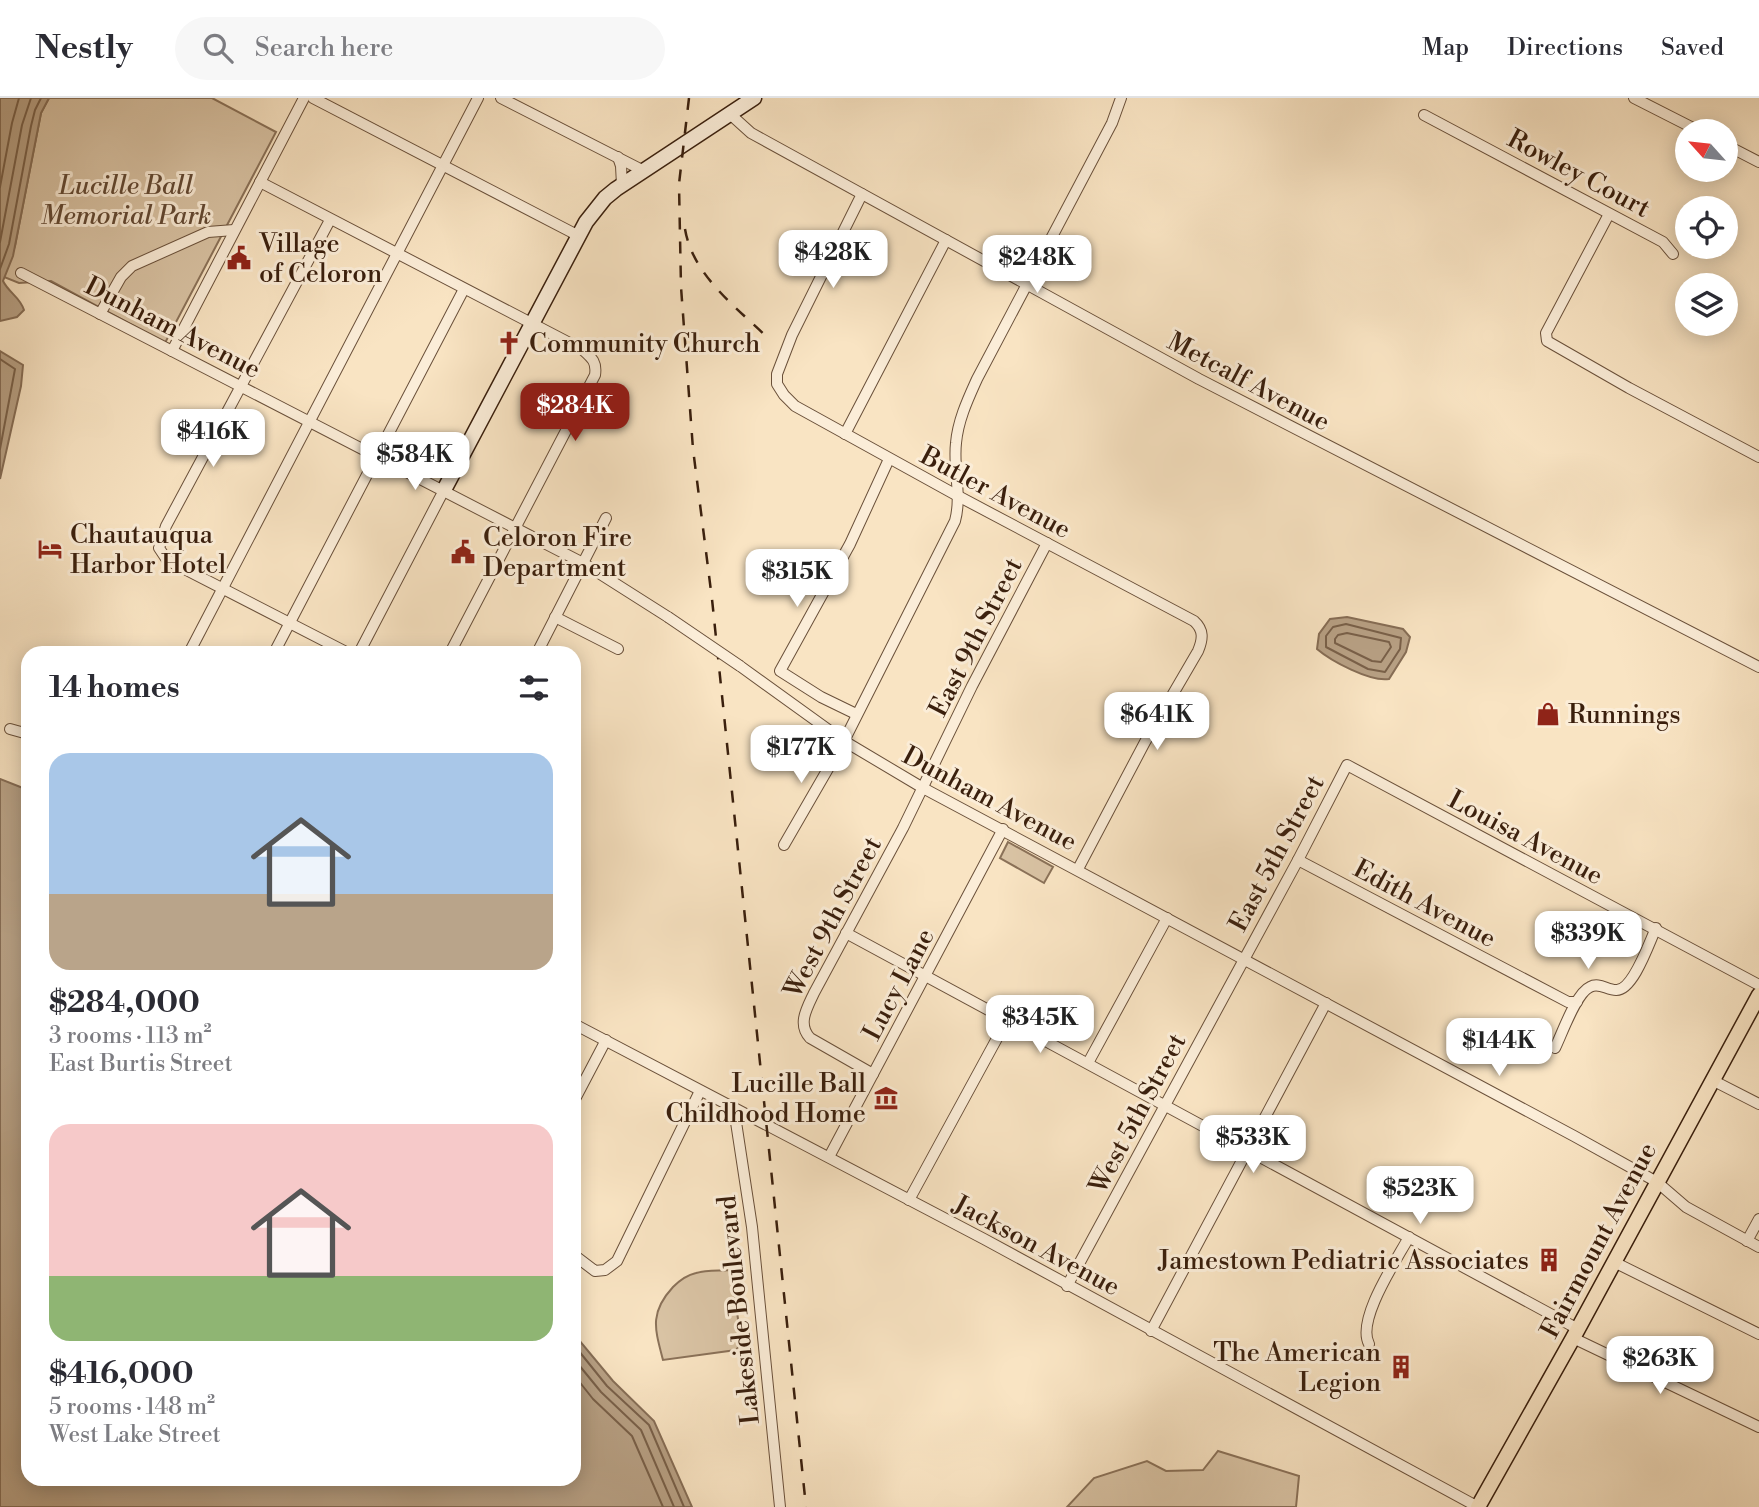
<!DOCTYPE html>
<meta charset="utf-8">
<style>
:root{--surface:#fff;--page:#f7f7f7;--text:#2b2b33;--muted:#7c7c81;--line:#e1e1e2;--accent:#8f2418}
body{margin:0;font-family:"Libre Bodoni",serif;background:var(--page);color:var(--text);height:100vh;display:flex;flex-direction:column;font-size:26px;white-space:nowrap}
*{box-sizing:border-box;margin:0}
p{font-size:23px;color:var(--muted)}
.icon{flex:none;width:38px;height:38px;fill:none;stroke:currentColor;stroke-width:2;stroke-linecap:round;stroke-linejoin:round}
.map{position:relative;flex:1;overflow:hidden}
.drawer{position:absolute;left:21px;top:548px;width:560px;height:840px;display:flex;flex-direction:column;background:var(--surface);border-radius:21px;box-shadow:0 4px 18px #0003}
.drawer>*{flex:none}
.needle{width:46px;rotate:297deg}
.tools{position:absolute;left:1675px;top:21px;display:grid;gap:14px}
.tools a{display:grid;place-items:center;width:63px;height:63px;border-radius:50%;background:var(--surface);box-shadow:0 4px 18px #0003;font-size:35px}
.price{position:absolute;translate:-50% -60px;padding:0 16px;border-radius:14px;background:#fff;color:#222;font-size:23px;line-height:46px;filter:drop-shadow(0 2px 4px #0008)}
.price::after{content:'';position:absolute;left:50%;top:42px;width:21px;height:16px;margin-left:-10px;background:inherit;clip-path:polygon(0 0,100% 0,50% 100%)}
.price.on{background:var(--accent);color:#fff}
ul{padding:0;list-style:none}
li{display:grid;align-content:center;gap:14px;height:371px;padding:0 28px}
li span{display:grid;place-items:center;height:217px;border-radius:21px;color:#555}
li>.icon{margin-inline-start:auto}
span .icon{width:126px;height:126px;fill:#fffc;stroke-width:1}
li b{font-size:30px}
h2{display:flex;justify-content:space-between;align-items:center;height:84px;padding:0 28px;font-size:30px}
header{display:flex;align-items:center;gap:42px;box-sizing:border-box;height:98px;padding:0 35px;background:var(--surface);border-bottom:2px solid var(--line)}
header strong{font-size:33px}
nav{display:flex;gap:38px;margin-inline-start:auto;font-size:24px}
.search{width:490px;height:63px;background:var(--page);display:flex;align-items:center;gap:18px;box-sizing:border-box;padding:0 24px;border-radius:38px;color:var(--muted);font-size:26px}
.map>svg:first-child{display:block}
.green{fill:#d9c3a4;stroke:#8a7158;stroke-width:2}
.water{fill:#b8a185;stroke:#866d55;stroke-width:2}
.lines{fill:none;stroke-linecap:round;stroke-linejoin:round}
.shore{stroke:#796049;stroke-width:2}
.street-casing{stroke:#6a503a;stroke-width:12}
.secondary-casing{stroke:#3a1f0d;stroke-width:17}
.primary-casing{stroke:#3a1f0d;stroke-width:17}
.street{stroke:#fbedd8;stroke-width:10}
.secondary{stroke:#fbedd8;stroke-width:14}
.primary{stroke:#f9e4c3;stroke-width:14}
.rail{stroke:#3a1f0d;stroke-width:2.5;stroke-dasharray:12 12;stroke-linecap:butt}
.street-bridge-casing{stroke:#6a503a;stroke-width:12;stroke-linecap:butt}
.street-bridge{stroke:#fbedd8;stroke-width:10}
.labels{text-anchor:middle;stroke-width:6;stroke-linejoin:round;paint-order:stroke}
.street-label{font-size:26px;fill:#3a1f0d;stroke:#fbedd8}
.park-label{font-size:26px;font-style:italic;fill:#624833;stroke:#fbedd8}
.poi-label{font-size:26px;fill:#3a1f0d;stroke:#fbedd8;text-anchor:start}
</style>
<header>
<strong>Nestly</strong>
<div class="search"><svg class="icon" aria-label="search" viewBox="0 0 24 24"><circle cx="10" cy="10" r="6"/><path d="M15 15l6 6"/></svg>Search here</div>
<nav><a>Map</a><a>Directions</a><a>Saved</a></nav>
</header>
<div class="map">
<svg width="1759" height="1409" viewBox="0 0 1759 1409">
<rect width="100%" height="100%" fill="#f9e4c3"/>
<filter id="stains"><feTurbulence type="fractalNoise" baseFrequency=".00286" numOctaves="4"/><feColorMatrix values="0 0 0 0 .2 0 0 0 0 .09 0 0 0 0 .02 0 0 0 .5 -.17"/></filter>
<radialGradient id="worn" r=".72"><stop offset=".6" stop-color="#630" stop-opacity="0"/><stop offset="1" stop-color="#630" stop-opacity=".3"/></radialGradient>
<g class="green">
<path d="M49,0h163l64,34 -111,211 -114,-62 -32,2 -15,-6 11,-31 26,-133z"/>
<path d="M1008,744l45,25 -9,16 -44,-25z"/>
<path d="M730,1172l12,73 -6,7 -73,10c-8,-31 -14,-47 10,-73 6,-6 14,-12 23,-14 11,-3 23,-2 34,-3z"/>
<path d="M1218,1353l81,25 -3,31h-229l27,-29 53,-17 19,10 37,-1z"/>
</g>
<g class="water">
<path d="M0,0h49l-8,15 -28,143 -10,25c6,12 17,16 21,29l-7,7 -17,4z"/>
<path d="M0,253l23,14 -2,21 -21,93z"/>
<path d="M1347,519l56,12 7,8 -4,15 -17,27c-19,3 -58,-18 -72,-30l2,-15 11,-15z"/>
<path d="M0,681l28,11v689h546v-145l39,47 41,40 38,86h-692z"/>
</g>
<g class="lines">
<g class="shore">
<path d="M0,89l12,-64 7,-25"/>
<path d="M0,144l22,-117 9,-27"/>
<path d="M0,171l9,-25 22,-118 4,-16 6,-12"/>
<path d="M0,261l15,10 -15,80"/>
<path d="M1346,526l55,14 -1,11 -15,23 -17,-3 -42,-22v-11l7,-9z"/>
<path d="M1347,535l42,9 2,5 -10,15 -9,-1 -37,-18v-4l3,-4z"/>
<path d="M574,1247l33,41 42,39 35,82"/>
<path d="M574,1261l27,33 40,38 33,77"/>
<path d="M574,1277l19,24 39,37 31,71"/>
</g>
<g class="street-casing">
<g id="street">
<path d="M313,0l266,138"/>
<path d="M501,0l143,73"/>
<path d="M1634,0l65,33"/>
<path d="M730,16l21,19 448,246 560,288"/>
<path d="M1424,17l239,127 10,12"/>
<path d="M1726,47l33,17"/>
<path d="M618,59l3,9 1,19"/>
<path d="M260,84l323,168c9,8 14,12 12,25l-145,278"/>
<path d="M862,96l-70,141 -15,39v10l7,11 11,11 163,90 236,125c10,9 9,18 4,30l-53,91 -67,127"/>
<path d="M1609,116l-63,119 1,8 82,47 130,69"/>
<path d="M330,122l-164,306 -7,22 8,12 181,93"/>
<path d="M21,175l562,290 85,54"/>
<path d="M100,216l21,-37 11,-11 76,-34 26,-2"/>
<path d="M172,253l132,-253"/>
<path d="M845,336l101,-194"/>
<path d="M555,519l63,32"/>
<path d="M189,555l289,-555"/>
<path d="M274,555l190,-364"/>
<path d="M359,555l85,-163"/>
<path d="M537,555l69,-135"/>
<path d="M740,568l104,75 79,47 651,348 83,46 29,25 73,40"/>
<path d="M856,616l-35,-17 -41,-26 70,-127 39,-85"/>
<path d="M10,631l18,5"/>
<path d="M784,747l60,-104 111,-220c7,-26 -2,-52 1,-78 2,-23 12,-44 21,-64l135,-256 9,-25"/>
<path d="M1298,762l270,142h9"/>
<path d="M846,835l732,396"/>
<path d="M574,926l410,215 494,268"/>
<path d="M1555,950c7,-14 21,-55 35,-61 9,-5 17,3 26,3 17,1 33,-47 40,-62"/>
<path d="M1088,965l79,-145"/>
<path d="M873,976l-63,-36c-13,-14 -3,-30 4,-45l89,-165 69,-142 75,-143"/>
<path d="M1712,982l47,24"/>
<path d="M574,1003l32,-61"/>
<path d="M734,1011l18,118 28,280"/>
<path d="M829,1059l174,-328"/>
<path d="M909,1102l98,-180"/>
<path d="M1747,1143l12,-22"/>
<path d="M574,1157l21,16 10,-1 12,-9 83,-170"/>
<path d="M1614,1164l145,72"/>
<path d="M1067,1188l231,-426 49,-95 412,220"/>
<path d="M1151,1233l175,-328"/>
<path d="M1573,1240l186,89"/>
<path d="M1369,1246c-13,-24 27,-83 40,-107"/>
</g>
</g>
<g class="secondary-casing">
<path id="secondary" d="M444,392l142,-268 19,-24 11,-9 138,-91"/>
</g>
<g class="primary-casing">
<path id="primary" d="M1478,1409l95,-169 186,-343"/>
</g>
<use href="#street" class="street"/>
<use href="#secondary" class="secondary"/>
<use href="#primary" class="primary"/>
<g class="rail">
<path d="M689,0l-10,86 2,103 12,162 19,150 94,908"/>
<path d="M685,131c8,48 54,80 86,112"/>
</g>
<g class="street-bridge-casing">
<path id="street-bridge" d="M668,519l72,49"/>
</g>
<use href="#street-bridge" class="street-bridge"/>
</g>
<defs>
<g id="civic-bare" transform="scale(1.89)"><path d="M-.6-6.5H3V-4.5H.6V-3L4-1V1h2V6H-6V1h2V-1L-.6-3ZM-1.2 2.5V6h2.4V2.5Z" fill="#8f2418" stroke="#fbedd8" stroke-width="2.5" paint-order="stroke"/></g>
<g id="church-bare" transform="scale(1.89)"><path d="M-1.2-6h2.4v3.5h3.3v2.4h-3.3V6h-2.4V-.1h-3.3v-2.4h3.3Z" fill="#8f2418" stroke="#fbedd8" stroke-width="2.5" paint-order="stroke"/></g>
<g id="hotel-bare" transform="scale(1.89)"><path d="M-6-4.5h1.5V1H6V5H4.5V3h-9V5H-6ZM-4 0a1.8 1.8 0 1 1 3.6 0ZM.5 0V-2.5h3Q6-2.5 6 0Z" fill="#8f2418" stroke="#fbedd8" stroke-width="2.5" paint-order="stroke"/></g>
<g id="shop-bare" transform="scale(1.89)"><path d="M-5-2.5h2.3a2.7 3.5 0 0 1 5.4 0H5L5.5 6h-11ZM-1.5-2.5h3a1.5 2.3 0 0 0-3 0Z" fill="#8f2418" stroke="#fbedd8" stroke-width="2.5" paint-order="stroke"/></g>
<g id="museum-bare" transform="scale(1.89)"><path d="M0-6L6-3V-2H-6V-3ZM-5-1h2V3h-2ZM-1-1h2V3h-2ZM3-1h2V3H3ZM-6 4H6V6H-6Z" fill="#8f2418" stroke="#fbedd8" stroke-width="2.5" paint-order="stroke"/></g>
<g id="building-bare" transform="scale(1.89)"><path d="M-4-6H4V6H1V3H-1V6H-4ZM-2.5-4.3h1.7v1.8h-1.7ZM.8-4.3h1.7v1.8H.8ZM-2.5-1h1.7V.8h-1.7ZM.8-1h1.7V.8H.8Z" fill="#8f2418" stroke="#fbedd8" stroke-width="2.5" paint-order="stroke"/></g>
</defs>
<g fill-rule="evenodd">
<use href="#civic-bare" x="239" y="160"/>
<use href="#church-bare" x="509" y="245"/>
<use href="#hotel-bare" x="50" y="451"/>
<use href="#civic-bare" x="463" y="454"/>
<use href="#shop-bare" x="1548" y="616"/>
<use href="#museum-bare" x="886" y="1000"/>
<use href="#building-bare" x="1549" y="1162"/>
<use href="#building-bare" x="1401" y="1269"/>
</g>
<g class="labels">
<g class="street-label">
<text transform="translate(1579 75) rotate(28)" y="9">Rowley Court</text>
<text transform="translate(173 229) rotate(27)" y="9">Dunham Avenue</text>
<text transform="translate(1249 283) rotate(28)" y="9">Metcalf Avenue</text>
<text transform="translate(996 394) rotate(28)" y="9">Butler Avenue</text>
<text transform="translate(975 539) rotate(-63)" y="9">East 9th Street</text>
<text transform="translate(990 700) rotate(28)" y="9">Dunham Avenue</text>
<text transform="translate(1526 739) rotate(28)" y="9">Louisa Avenue</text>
<text transform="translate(1276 755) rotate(-62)" y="9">East 5th Street</text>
<text transform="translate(1425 805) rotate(28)" y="9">Edith Avenue</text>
<text transform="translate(832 819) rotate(-62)" y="9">West 9th Street</text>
<text transform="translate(898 886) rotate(-62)" y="9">Lucy Lane</text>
<text transform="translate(1137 1015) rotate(-62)" y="9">West 5th Street</text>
<text transform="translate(1598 1142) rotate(-62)" y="9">Fairmount Avenue</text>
<text transform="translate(1037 1147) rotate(28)" y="9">Jackson Avenue</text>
<text transform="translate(738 1212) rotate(-96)" y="9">Lakeside Boulevard</text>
</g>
<g class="park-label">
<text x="126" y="96">Lucille Ball<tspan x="126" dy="30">Memorial Park</tspan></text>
</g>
<g class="poi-label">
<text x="259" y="154">Village<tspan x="259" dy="30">of Celoron</tspan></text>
<text x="529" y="254">Community Church</text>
<text x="70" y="445">Chautauqua<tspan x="70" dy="30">Harbor Hotel</tspan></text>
<text x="483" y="448">Celoron Fire<tspan x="483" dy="30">Department</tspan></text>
<text x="1568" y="625">Runnings</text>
<text x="866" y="994" text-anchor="end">Lucille Ball<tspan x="866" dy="30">Childhood Home</tspan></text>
<text x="1529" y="1171" text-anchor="end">Jamestown Pediatric Associates</text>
<text x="1381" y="1263" text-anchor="end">The American<tspan x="1381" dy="30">Legion</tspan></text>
</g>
</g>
<rect width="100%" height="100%" filter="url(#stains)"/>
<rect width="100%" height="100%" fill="url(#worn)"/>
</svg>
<div class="tools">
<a><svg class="needle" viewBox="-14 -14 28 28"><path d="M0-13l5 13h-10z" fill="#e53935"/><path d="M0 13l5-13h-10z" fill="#7c7c81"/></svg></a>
<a><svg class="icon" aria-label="locate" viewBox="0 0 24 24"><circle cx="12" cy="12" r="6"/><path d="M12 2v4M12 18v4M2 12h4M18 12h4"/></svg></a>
<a><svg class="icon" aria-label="layers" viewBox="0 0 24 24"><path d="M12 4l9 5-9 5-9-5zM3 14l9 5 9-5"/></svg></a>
</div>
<b class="price" style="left:833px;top:192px">$428K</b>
<b class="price" style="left:1037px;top:197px">$248K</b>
<b class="price on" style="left:575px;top:345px">$284K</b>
<b class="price" style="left:213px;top:371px">$416K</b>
<b class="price" style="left:415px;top:394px">$584K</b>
<b class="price" style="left:797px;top:511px">$315K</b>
<b class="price" style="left:1157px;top:654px">$641K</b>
<b class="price" style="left:801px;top:687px">$177K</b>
<b class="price" style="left:1588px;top:873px">$339K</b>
<b class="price" style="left:1040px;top:957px">$345K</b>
<b class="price" style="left:1499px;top:980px">$144K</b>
<b class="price" style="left:1253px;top:1077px">$533K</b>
<b class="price" style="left:1420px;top:1128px">$523K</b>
<b class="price" style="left:1660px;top:1298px">$263K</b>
<section class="drawer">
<h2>14 homes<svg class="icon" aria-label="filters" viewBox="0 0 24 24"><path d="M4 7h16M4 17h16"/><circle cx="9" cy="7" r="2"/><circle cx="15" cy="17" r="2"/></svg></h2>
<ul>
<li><span style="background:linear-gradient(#a9c7e8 65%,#b9a48a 0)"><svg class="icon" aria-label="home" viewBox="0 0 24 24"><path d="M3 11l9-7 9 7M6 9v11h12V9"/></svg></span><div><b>$284,000</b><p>3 rooms · 113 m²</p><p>East Burtis Street</p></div></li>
<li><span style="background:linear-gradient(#f6c9c9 70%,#8fb573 0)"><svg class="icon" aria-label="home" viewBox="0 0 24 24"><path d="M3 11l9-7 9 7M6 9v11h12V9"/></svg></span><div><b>$416,000</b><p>5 rooms · 148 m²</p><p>West Lake Street</p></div></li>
</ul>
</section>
</div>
